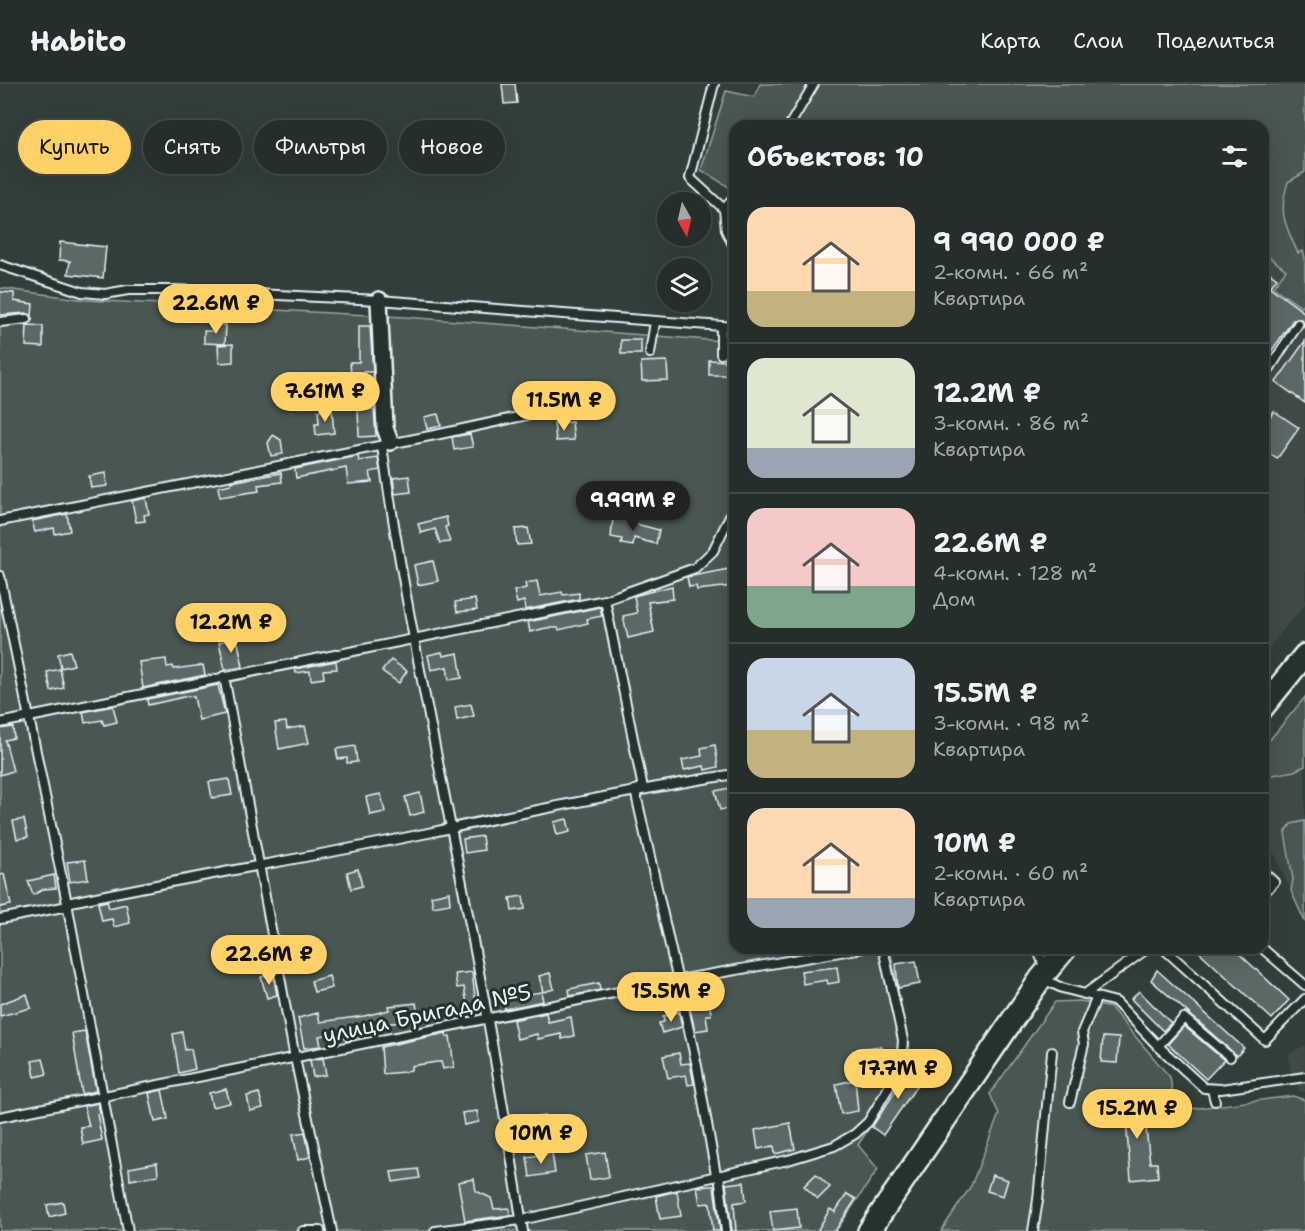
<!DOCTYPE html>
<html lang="ru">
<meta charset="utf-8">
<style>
:root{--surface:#262e2b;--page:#2e3633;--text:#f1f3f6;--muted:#a4a8a9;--line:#424a47;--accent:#ffd166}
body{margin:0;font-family:"Shantell Sans",sans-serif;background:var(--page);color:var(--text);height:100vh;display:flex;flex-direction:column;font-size:22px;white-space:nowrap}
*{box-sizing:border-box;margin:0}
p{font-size:20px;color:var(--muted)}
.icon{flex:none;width:33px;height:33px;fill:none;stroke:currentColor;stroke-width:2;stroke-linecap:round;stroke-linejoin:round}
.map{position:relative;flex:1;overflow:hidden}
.details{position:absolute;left:729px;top:36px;width:540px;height:834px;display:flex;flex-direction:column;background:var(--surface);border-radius:18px;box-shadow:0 6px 24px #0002,0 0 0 2px var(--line)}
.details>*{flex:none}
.guide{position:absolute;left:18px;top:36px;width:570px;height:54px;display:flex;gap:12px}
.needle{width:39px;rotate:172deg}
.tools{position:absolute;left:657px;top:108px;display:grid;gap:12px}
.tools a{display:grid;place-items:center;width:54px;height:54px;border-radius:50%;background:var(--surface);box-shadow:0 6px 24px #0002,0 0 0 2px var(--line);font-size:30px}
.price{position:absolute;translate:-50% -51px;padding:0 14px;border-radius:21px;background:var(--accent);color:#111;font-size:20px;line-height:39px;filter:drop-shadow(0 2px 3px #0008)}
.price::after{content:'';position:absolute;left:50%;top:36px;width:18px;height:14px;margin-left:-9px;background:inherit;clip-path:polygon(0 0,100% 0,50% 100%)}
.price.active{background:#222;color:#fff}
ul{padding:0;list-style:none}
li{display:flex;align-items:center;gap:18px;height:150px;padding:0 18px}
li+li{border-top:2px solid var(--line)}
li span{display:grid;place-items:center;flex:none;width:168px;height:120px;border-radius:18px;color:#555}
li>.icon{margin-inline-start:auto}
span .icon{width:72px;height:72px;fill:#fffc;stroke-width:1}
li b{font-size:26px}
h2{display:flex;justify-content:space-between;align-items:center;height:72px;padding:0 18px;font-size:26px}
.tag{padding:0 21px;border-radius:27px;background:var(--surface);box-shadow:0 6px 24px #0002,0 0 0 2px var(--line);font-size:21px;line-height:54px}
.tag.active{background:var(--accent);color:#111}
header{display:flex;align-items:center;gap:36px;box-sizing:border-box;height:84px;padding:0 30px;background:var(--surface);border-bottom:2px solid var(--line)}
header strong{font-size:28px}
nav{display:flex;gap:33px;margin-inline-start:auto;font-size:21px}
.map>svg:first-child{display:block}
.built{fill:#3f4b46}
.green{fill:#495651;stroke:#98a4a4;stroke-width:1.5}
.building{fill:#5c6865;stroke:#e8f1f8;stroke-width:1.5}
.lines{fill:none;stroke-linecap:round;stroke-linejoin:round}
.service-casing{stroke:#e8f1f8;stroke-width:12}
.minor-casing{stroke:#e8f1f8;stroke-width:20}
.secondary-casing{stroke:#e8f1f8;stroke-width:26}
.service{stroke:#26332d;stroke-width:8}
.minor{stroke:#26332d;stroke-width:15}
.secondary{stroke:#26332d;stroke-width:21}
.labels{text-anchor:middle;stroke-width:6;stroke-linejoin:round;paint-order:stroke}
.street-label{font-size:22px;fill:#e8f1f8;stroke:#26332d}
</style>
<header>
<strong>Habito</strong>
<nav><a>Карта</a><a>Слои</a><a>Поделиться</a></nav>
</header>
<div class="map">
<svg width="1305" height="1147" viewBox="0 0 1305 1147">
<rect width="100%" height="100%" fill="#323e39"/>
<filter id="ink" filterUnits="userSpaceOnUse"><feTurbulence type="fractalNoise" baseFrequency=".0167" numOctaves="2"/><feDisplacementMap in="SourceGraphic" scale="12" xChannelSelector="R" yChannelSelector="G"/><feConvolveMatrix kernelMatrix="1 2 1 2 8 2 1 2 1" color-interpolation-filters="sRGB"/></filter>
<g filter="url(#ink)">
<g class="built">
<path d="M1305,88v432l-42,51v-403l3,3 16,-43 6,-30z"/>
<path d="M1305,613v225l-42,-93v-81z"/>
<path d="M1305,961v47l-5,-1 -10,-22 -1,-15z"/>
</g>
<g class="green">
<path d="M760,0h545v88l-17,10c-10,31 -3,43 10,71l5,-2 2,6v45l-4,5 -28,-20 13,-17 -23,-18v-126h-528v65l-34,-21 25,-79 28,6z"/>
<path d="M0,204l86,12 318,17 331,25v606h155l22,114 -54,83 20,24 -42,62h-836z"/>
<path d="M1305,613v69l-11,5 -31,6v-29z"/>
<path d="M1305,737v101l-14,-31 2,-12 -8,-46 6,-9z"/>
<path d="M1081,917l30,7 59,69 5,34 118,-15 12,4v131h-364l30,-45 28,-72 -9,-20 65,-92z"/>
</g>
<g class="building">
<path d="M502,0h13l2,19 -13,1z"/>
<path d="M94,38l21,2 -2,13 -21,-2z"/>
<path d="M309,41l67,5 -1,23 -68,-5z"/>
<path d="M60,158l46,5 -3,31 -35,-4 2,-13 -11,-1z"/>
<path d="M1263,184l14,10 -7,9 35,26v16l-3,-10 -9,1 -30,43z"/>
<path d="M0,208l14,1v8l19,3 -1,12 -6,-3 -26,2z"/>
<path d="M27,241l16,1v21l-17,-1z"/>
<path d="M215,241h11l-1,19 -21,-1v-12h11z"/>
<path d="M359,242h11l3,46h-9l1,15 -13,1 -2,-26h9z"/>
<rect x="621" y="256" width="20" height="14"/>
<path d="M1305,257v62l-29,-21z"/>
<path d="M233,260v18l-14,1 -1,-18z"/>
<path d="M709,276l18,1v14h-18z"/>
<path d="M667,277l1,19 -26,1 -1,-19z"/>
<path d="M358,325h16l2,27 -17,1z"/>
<path d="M332,326l2,23 -18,2 -1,-11h4l-1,-13z"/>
<path d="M1274,327l25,17 -22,31 -14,-10v-23z"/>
<path d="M438,330l3,12 -14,3 -3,-12z"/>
<path d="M572,338l2,18 -18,1 -2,-18z"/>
<path d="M470,350l3,13 -19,3 -2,-13z"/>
<path d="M273,351l8,5 2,14 -12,2 -3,-13z"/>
<path d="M358,372l1,5 19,-3 2,12 -10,2 2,10 -24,2 -2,-16 -50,10 -1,-9z"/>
<path d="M106,389l1,13 -16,2 -2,-12z"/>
<path d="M281,389l1,9 -24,3 1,6 -39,6 -2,-10 13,-3v-2z"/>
<path d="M409,392l2,16 -16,2 -2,-16z"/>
<path d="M146,414l3,16 -5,1 1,6 -9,1 -4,-21z"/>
<path d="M67,430l3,17 -15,3 -1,-6 -19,4 -3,-11z"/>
<path d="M446,433l2,9 -3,1 5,15 -10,1 -5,-14 -14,4 -3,-9z"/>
<path d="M613,434l24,3 -1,3 23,6 -3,14 -22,-6 -1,8 -12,-2 1,-5 -11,-2z"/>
<path d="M528,444l3,16 -14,1 -2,-16z"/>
<path d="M433,477l5,20 -20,4 -4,-20z"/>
<path d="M729,485l3,17 -35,4 -1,-4 -7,1 -2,-10z"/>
<path d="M537,497l3,15 22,-4 1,3 16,-2v6l-54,11 -1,-9 -7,2 -3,-12 12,-3 -1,-5z"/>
<path d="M672,502l1,13 -25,3 6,30 -26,6 -5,-22 14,-3 -3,-17z"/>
<path d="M475,515l2,11 -20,2 -2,-10z"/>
<path d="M600,523l2,9 -15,3 1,4 -29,7 -1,-2h-12l-16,4 -2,-10z"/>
<path d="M237,554l6,29 -18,3 -6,-28z"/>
<path d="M70,567l4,14 -13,3 -3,-14z"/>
<path d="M442,568l1,4 15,-3 4,25 -13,2 -2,-13 -16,3 -3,-15z"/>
<path d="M166,575l1,8 6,-1 1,3 29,-4 2,10 -62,13 -4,-26z"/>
<path d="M391,576l16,11 -8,12 -17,-12z"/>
<path d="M336,577l1,8 -14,1 1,8 -13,2 -1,-9 -14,2 -1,-4z"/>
<path d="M60,585l4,19 -13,3 -4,-19z"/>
<path d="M218,601l7,29 -26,6 -5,-23 -6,-1 -40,9 -1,-6z"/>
<path d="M471,620l3,12 -17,4 -2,-13z"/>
<path d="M113,622l4,16 -13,3 -2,-5 -17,3 -2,-11z"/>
<path d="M286,638l1,7 18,-3 4,17 -30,6 -4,-26z"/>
<path d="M13,643l1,11 -9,2 8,31 -13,4v-46z"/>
<path d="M715,661l3,22 -13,3 -1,-4 -20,4 -2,-10 20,-4 -1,-8z"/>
<path d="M355,662l2,16 -10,1v-5l-9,1 -2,-10z"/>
<path d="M229,695l3,16 -20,3 -3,-16z"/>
<path d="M735,703v20l-15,3 -5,-19z"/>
<path d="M420,709l4,19 -14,4 -5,-19z"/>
<path d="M381,710l4,18 -15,3 -4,-18z"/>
<path d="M24,735l4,18 -11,2 -4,-18z"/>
<path d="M567,735l3,13 -13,3 -3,-13z"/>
<path d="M482,752l2,14 -19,3 -2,-14z"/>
<path d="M85,776l3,19 -18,3 -3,-20z"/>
<path d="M358,785l4,17 -11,3 -4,-17z"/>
<path d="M4,790l7,31 -11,2v-32z"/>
<path d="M54,791l2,13 -12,1 -11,6 -5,-14z"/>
<path d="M449,808l1,12 -17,3 -2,-11z"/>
<path d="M523,812l2,13 -13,2 -2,-13z"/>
<path d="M107,817l2,7 17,-4 4,19 -16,4 -2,-8 -10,2 -4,-18z"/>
<path d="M1195,864h38l56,52 -17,19z"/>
<path d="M916,877l4,23 -22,4 -2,-24z"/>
<path d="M837,883l2,15 -11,2 -1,-4 -24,4 -2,-13z"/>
<path d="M1157,886l87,78 -7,8 -86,-76z"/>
<path d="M472,888l5,42 -8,1 -5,-28 -7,1 -2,-14z"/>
<path d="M550,889l4,16 -11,3 -4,-16z"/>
<path d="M273,890l4,21 -10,3 -6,-21z"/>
<path d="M329,892l3,12 -18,4 -3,-11z"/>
<path d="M599,899l1,7 -30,6 -1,-7z"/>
<path d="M1139,907l32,32 -8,8 -32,-32z"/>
<path d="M541,908l2,9 -38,8 -2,-11z"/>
<path d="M27,910l4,14 -31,8v-12z"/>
<path d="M709,913l2,18h-5l2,14 -13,2 -5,-22 3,-1 -1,-9z"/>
<path d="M416,919l3,17 -35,4 1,4 -39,13 -3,-9 -24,4 2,10 -17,2 -6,-30 20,-5 2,9 44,-6 25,-6 -1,-4z"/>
<path d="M679,928l3,15 -20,6 -3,-10 5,-1 -1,-6z"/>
<path d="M546,929l2,9 23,-5 3,19 -12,3 -1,-5 -23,5 -1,-5 -20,5 -4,-19z"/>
<path d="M1184,942l40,34 -18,19 -38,-35z"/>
<path d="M85,947l11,60 -14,3 -10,-61z"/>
<path d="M182,948l3,18 6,-1 4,20 -16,4 -6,-39z"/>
<path d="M446,949l1,4 3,-1 4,31 -11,2 -2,-7h-4l-26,4v4l-7,2 -21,2 -2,-27z"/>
<path d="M1103,953l16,1 -2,25 -16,-1z"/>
<path d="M881,962l1,13 -22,3 -2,-13z"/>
<path d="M679,969l2,11 9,-1 4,21 -6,1 -2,-10 -18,3 -5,-22z"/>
<path d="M323,974l3,17 -13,2 -3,-17z"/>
<path d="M43,975l4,15 -12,3 -3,-16z"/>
<path d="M912,982l13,8 -42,61 -11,-8z"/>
<path d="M855,996l3,31 -17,3 -5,-30z"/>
<path d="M226,1005l4,14 -18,4 -3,-14z"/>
<path d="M162,1006l6,29 -13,3 -6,-29z"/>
<path d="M1119,1008l18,2v27l8,-1 5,43h7l1,14 -27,3 -6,-71h-6z"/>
<path d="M259,1009l4,15 -13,3 -3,-15z"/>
<path d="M98,1019l2,10 -3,1 5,26 -19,4 -3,-17 9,-1 -5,-20z"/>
<path d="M477,1027l2,11 -15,3 -2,-12z"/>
<path d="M547,1032l2,20 -18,2 -2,-20z"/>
<path d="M790,1039l5,26 -20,5 -1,-8 -16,3 -3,-19z"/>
<path d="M305,1048l5,25 -12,3 -5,-26z"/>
<path d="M605,1068l4,25 -19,3 -4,-25z"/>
<path d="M552,1069l3,20 -25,4 -3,-20z"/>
<path d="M157,1079l1,12 -28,5 -1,-12z"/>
<path d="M418,1085l2,9 -27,4 -2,-10z"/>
<path d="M816,1090l14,13 -12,12 -14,-13z"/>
<path d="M992,1091l16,5 -5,16 -16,-5z"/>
<path d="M474,1095l2,12 15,7 3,11 15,-1 1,7 -45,6 -7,-39z"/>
<path d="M744,1098l2,19 -12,2 2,28h-4l-6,-47z"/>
<path d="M710,1102h4l6,45h-7l-3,-28 -10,1 -3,-17z"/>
<path d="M677,1107l4,25 -21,3 -4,-23z"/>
<path d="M847,1110l9,5 -21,32h-18l13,-22 5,3z"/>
<path d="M63,1118l2,11 -16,4 -2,-12z"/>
<path d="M797,1124l2,20 -26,3 -3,-20z"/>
</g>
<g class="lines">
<g class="service-casing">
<g id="service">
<path d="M714,0l-24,94 34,31"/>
<path d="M789,42l25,-42"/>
<path d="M735,113l-11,12 2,21 9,19"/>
<path d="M0,181l82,27 23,2 23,-4h48l203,10 356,27"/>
<path d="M0,238l27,-3"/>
<path d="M650,269l5,-31"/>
<path d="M721,270v-28"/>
<path d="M1263,295l35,-55"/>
<path d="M390,358l-8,4c27,193 72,383 106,575 13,70 24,140 35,210"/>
<path d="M0,437l440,-87 92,-20 23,-8"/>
<path d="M0,492l67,327 61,328"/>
<path d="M605,516l38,188 -8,2 62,276 19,109h3l7,56"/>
<path d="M224,592l71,382 37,173"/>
<path d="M0,639l605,-123 90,-32 18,-17 22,-45"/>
<path d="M1263,788l11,10 -11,12"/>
<path d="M0,835l68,-13 -1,-3c120,-26 241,-45 361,-70 102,-22 204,-43 307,-59"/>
<path d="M1037,864l8,20"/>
<path d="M1163,864l102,92 40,-41"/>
<path d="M1262,864l43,37"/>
<path d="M1043,895l19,9 23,6 63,-46"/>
<path d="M1085,910l31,8 42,44 46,42 17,1 84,-12"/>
<path d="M1158,962l26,-28 46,39"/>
<path d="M1212,1006l3,11"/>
<path d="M1070,1018l14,-58 -2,-12 14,-33"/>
<path d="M0,1033l678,-137 185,-32"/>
<path d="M303,1147h17"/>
<path d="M435,1147l86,-11 267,-60 46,-14 21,-12 13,-12 33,-55 2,-27 -20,-92"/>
<path d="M1033,1147l5,-31 14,-148"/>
</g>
</g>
<g class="minor-casing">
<path id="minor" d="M379,216l6,128 5,14"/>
</g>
<g class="secondary-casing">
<g id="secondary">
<path d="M1263,623l42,-52"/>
<path d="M869,1147l172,-253 25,-30"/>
</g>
</g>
<use href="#service" class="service"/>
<use href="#minor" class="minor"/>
<use href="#secondary" class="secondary"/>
</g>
</g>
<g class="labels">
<g class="street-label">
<text transform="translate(427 929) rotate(-12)" y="8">улица Бригада №5</text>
</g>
</g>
</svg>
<div class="tools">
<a><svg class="needle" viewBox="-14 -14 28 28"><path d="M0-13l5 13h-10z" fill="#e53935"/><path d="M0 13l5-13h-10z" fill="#a4a8a9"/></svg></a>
<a><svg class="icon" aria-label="layers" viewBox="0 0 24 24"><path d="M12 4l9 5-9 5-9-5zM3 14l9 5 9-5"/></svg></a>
</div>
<b class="price" style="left:216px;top:251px">22.6M ₽</b>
<b class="price" style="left:325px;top:339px">7.61M ₽</b>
<b class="price" style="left:564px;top:348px">11.5M ₽</b>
<b class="price active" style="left:633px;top:448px">9.99M ₽</b>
<b class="price" style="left:231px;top:570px">12.2M ₽</b>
<b class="price" style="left:269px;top:902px">22.6M ₽</b>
<b class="price" style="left:671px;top:939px">15.5M ₽</b>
<b class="price" style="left:898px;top:1016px">17.7M ₽</b>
<b class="price" style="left:1137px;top:1056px">15.2M ₽</b>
<b class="price" style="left:541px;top:1081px">10M ₽</b>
<div class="guide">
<a class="tag active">Купить</a>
<a class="tag">Снять</a>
<a class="tag">Фильтры</a>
<a class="tag">Новое</a>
</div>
<section class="details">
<h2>Объектов: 10<svg class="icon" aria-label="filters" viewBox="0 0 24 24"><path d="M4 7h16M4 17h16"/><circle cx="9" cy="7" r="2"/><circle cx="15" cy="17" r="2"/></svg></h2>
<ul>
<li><span style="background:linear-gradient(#ffd9b3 70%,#c2b280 0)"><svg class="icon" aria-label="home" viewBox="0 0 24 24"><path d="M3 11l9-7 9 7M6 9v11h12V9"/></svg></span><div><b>9 990 000 ₽</b><p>2-комн. · 66 m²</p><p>Квартира</p></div></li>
<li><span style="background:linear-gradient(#dfe7d0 75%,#9aa5b1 0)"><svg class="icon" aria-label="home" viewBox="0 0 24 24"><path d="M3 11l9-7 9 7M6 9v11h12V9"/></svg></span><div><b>12.2M ₽</b><p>3-комн. · 86 m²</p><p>Квартира</p></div></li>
<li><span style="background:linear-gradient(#f6c9c9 65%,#7fa58c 0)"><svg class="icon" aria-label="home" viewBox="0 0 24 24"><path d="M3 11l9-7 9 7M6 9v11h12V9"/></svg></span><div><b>22.6M ₽</b><p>4-комн. · 128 m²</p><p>Дом</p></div></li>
<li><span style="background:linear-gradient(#c9d6e8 60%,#c2b280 0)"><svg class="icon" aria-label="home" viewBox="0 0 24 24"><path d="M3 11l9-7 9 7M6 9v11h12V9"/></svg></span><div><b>15.5M ₽</b><p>3-комн. · 98 m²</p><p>Квартира</p></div></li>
<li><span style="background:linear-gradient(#ffd9b3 75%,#9aa5b1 0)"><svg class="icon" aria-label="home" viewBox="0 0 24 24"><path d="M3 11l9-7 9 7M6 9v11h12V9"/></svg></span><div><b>10M ₽</b><p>2-комн. · 60 m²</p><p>Квартира</p></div></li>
</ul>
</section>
</div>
